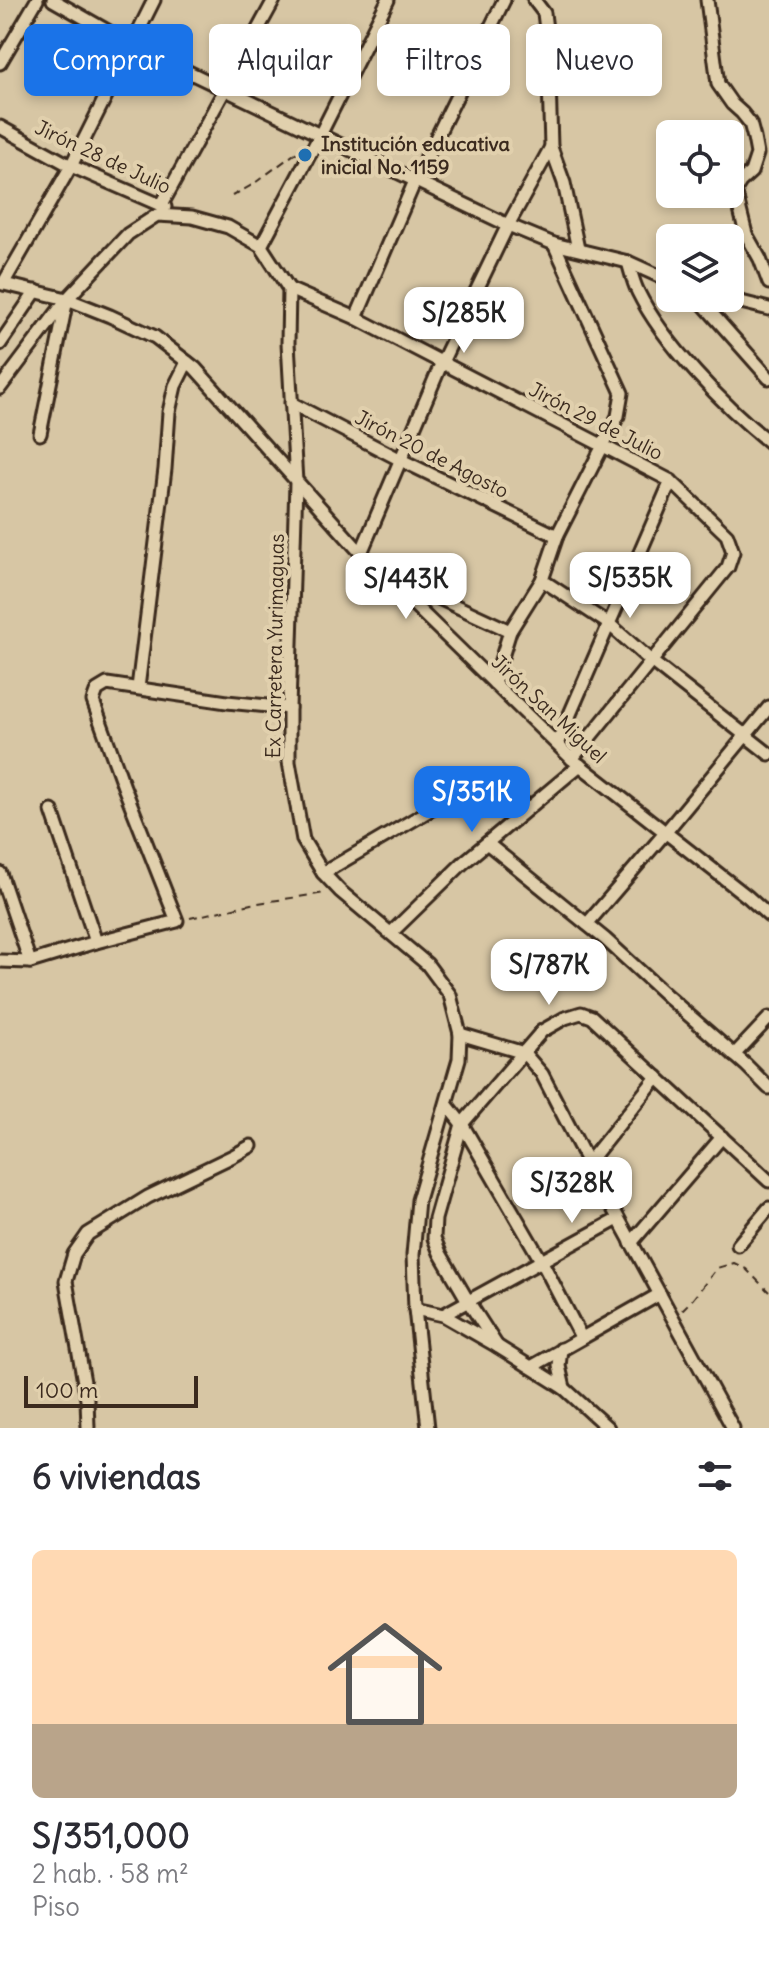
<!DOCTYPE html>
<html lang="es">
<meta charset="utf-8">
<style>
:root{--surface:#fff;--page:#f2f2f3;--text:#2b2b33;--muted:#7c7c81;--line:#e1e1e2;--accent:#1a73e8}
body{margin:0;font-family:Delius,sans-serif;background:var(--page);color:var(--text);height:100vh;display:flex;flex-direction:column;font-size:30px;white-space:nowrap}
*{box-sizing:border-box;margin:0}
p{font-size:26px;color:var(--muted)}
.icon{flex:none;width:44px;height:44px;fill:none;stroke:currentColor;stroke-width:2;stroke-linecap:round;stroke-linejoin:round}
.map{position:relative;height:1428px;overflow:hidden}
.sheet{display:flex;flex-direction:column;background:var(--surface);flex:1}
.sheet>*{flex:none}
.top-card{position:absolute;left:24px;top:24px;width:722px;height:72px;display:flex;gap:16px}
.buttons{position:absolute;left:656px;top:120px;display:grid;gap:16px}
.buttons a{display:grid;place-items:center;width:88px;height:88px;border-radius:12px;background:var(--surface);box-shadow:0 4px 12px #0003;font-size:40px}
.scale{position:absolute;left:24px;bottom:20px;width:174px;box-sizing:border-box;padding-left:8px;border:4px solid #3b2a1e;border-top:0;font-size:22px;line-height:28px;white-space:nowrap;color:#3b2a1e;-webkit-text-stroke:6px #e1d0ad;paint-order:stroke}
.price{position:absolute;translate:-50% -68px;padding:0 18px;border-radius:16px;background:#fff;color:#222;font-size:26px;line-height:52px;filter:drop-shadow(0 2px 4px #0008)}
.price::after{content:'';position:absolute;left:50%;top:48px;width:24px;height:18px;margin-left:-12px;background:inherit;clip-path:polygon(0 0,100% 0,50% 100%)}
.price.selected{background:var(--accent);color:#fff}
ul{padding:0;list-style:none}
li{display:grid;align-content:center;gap:16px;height:424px;padding:0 32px}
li+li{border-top:2px solid var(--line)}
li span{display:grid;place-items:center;height:248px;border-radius:12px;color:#555}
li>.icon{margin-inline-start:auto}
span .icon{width:144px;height:144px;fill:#fffc;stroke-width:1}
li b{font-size:34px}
h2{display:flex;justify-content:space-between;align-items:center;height:96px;padding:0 32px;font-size:34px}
.chip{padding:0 28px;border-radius:12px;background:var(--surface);box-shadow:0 4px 12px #0003;font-size:28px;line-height:72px}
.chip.selected{background:var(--accent);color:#fff}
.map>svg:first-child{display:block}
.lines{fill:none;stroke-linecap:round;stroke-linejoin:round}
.minor-casing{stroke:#3b2a1e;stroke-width:17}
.path{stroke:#3b2a1e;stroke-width:2;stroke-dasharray:8 6;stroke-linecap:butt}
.minor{stroke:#e1d0ad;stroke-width:11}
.poi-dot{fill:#1f6fb2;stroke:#e1d0ad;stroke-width:3}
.labels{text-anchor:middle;stroke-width:8;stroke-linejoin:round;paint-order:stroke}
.poi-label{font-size:20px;font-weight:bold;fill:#3b2a1e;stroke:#e1d0ad;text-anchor:start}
.street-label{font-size:20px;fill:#3b2a1e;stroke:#e1d0ad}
</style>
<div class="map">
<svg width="769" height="1428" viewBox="0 0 769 1428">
<rect width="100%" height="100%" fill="#d7c6a4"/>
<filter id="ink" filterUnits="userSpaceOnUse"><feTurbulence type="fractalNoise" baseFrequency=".0125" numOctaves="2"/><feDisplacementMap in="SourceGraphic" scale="16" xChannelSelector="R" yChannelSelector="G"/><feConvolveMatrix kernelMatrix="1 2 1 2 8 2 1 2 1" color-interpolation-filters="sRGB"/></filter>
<g filter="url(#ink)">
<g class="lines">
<g class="minor-casing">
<g id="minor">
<path d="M53,0l79,45 376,180 46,19 74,18 42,19"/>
<path d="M534,0l10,13 4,33 3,101 13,36 14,66"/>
<path d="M707,0l11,84 14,20 10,9 8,10 4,15 3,16 -6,18 -11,10 -5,8 11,44 14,25 9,24"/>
<path d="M0,63l37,-63"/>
<path d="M0,127l71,39 94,41"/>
<path d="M161,206l113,-206"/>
<path d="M261,246l59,-111 68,-135"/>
<path d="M628,262c3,10 5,20 10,30 25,51 86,114 131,150"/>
<path d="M0,283l67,16 43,17 45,21 40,31 166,185 211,206 176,138 21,19"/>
<path d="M3,284l68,-118 83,-166"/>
<path d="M289,289l67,29 315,163 56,54 6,17 -5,15 -156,192"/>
<path d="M698,298l71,80"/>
<path d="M725,298l44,11"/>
<path d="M356,318l59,-137 89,-181"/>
<path d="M0,344l36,-53"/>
<path d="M0,388l67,-89 61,-65 29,-19 35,2 36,10 33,19 28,43 -1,54 8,139 -7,226v54l14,78 20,33 17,18 87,73 23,31 10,39 -1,25 -41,141 -5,55 2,54 13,119"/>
<path d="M291,403l110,57 156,76"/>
<path d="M40,434l26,-130"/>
<path d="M361,553l81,-191 66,-137 43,-78"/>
<path d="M387,574l123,57"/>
<path d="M542,580l67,44 42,37 118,93"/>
<path d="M494,683l16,-52 32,-51 15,-44 61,-120 4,-23 -68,-149"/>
<path d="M138,688l27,-219 4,-57 6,-26 12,-24"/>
<path d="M557,744l114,-263"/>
<path d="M52,811l44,131"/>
<path d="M488,844l117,95 63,58 78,68 23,23"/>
<path d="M0,873l30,89"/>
<path d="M323,873l126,-74"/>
<path d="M587,924l78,-91 104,-126"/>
<path d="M391,933l72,-70 117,-98"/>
<path d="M0,961l30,1 66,-20 81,-21 -53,-134 -31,-86 4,-11 10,-6 120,18 62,6"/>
<path d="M460,1034l64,19 18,21 46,89 145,265"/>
<path d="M734,1055l35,-37"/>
<path d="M447,1105l15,19 80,138 39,75"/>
<path d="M588,1163l69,-86"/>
<path d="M631,1243l91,-106"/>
<path d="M738,1245l31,-37"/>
<path d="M415,1309l28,6 54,31 67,42 44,40"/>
<path d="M443,1315l175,-96"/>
<path d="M497,1346l-29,-45 -28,-48 -6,-15 1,-19 27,-95 80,-93 23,-13 16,-5 11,4 177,164"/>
<path d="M561,1349l-2,17 5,22"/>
<path d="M531,1367l129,-73"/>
<path d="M88,1428l-1,-29 -21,-118 8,-27 14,-20 60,-37 85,-41 18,-10"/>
</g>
</g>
<g class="path">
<path d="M232,196l20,-11 45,-33"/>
<path d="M666,265l-5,-38 26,11"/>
<path d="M190,918l61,-14 74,-11"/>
<path d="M682,1310l10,-10 25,-32 17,-5 12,6 23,23"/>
</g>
<use href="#minor" class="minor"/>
</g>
</g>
<circle class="poi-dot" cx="305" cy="155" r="8"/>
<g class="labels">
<g class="poi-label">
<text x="321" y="151">Institución educativa<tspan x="321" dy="23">inicial No. 1159</tspan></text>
</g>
<g class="street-label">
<text transform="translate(103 157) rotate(25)" y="7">Jirón 28 de Julio</text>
<text transform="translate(596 421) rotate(27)" y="7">Jirón 29 de Julio</text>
<text transform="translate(432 454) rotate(27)" y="7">Jirón 20 de Agosto</text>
<text transform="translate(275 646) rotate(-89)" y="7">Ex Carretera Yurimaguas</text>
<text transform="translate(549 709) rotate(43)" y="7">Jirón San Miguel</text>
</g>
</g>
</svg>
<div class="buttons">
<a><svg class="icon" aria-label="locate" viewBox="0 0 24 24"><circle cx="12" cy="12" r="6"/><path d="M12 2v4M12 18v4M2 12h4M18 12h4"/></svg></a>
<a><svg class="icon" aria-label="layers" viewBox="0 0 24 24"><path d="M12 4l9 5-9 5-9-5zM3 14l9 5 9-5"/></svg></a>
</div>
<div class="scale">100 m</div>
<b class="price" style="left:464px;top:355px">S/285K</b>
<b class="price" style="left:630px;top:620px">S/535K</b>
<b class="price" style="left:406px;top:621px">S/443K</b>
<b class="price selected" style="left:472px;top:834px">S/351K</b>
<b class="price" style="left:549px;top:1007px">S/787K</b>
<b class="price" style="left:572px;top:1225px">S/328K</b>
<div class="top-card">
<a class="chip selected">Comprar</a>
<a class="chip">Alquilar</a>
<a class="chip">Filtros</a>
<a class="chip">Nuevo</a>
</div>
</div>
<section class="sheet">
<h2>6 viviendas<svg class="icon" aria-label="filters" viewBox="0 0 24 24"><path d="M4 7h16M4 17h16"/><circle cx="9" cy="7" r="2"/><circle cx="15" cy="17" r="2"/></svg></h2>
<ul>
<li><span style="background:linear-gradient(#ffd9b3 70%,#b9a48a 0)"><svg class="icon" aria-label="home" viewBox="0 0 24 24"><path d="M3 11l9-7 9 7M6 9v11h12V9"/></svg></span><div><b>S/351,000</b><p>2 hab. · 58 m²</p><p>Piso</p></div></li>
</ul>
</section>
